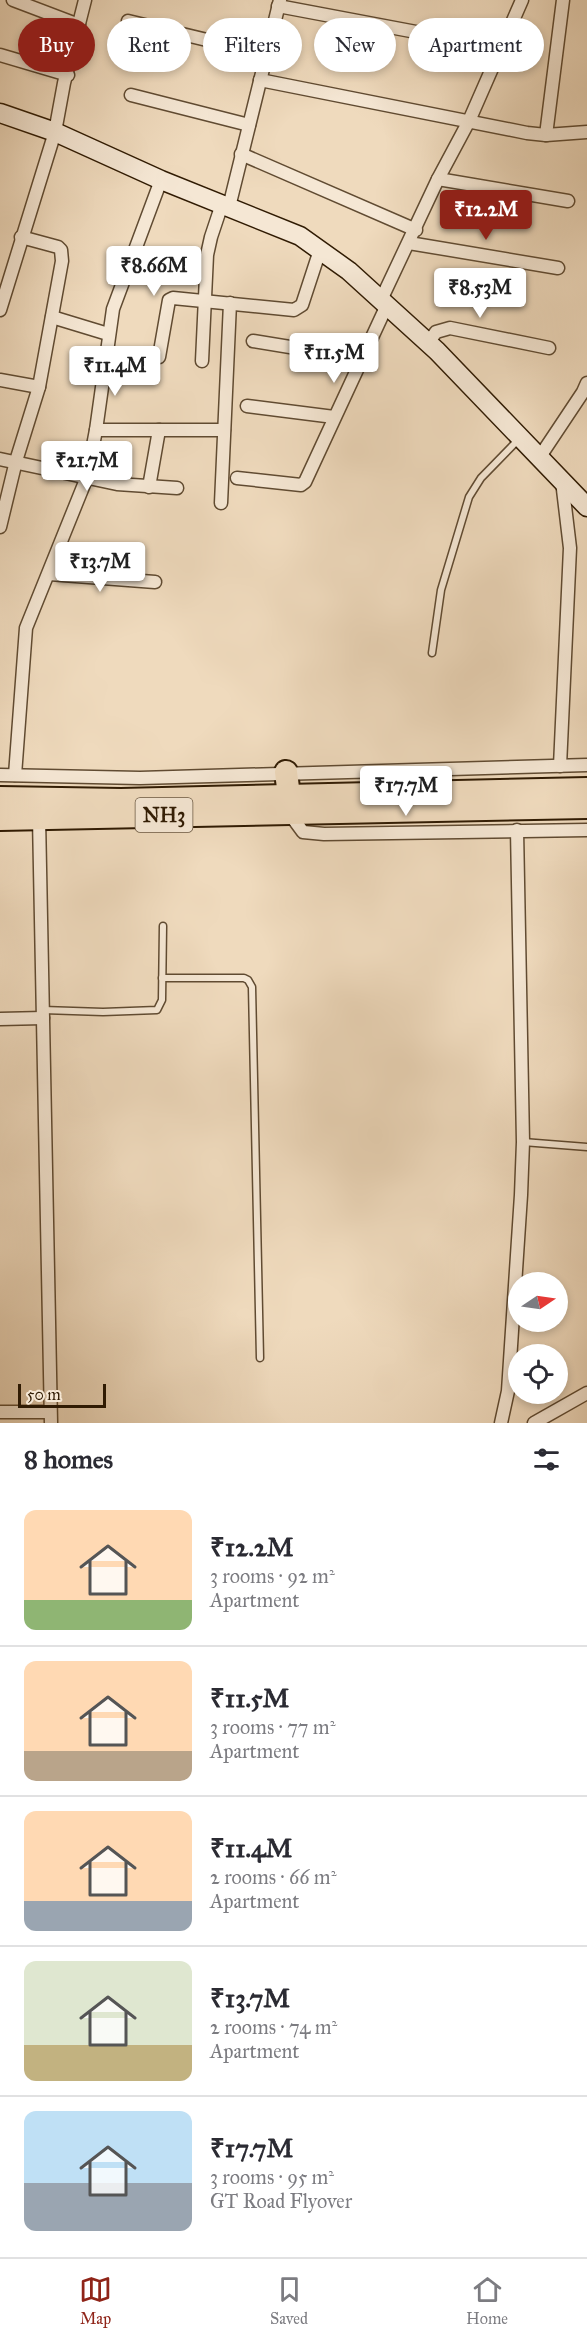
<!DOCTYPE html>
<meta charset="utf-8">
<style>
:root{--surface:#fff;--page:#f7f7f7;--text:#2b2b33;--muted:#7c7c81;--line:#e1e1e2;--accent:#8f2418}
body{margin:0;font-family:"IM FELL Great Primer",serif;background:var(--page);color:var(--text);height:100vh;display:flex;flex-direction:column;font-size:22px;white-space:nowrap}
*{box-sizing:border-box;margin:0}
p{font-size:20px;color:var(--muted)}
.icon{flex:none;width:33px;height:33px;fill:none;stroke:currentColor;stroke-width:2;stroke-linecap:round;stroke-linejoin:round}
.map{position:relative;height:1423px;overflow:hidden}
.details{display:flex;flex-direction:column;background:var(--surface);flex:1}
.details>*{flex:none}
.guide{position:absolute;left:18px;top:18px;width:552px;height:54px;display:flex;gap:12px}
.needle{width:39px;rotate:77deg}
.controls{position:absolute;left:508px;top:1272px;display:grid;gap:12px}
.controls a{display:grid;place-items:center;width:60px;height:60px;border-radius:50%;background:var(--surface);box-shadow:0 3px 9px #0003;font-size:30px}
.scale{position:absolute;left:18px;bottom:15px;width:88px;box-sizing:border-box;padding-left:6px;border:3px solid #301b03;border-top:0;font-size:16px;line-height:21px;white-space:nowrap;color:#301b03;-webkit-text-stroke:4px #f5e7d4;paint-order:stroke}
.price{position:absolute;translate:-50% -51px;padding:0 14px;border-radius:6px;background:#fff;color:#222;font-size:20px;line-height:39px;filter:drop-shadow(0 2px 3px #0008)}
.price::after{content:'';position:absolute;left:50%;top:36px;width:18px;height:14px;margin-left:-9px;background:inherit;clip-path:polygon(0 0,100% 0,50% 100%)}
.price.selected{background:var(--accent);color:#fff}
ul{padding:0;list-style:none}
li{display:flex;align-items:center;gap:18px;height:150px;padding:0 24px}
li+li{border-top:2px solid var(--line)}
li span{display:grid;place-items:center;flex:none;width:168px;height:120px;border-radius:12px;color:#555}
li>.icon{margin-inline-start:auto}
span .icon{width:72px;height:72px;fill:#fffc;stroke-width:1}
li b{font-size:26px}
h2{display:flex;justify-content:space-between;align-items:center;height:72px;padding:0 24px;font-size:26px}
.chip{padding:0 21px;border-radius:27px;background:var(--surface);box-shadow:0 3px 9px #0003;font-size:21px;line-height:54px}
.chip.selected{background:var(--accent);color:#fff}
.tabs{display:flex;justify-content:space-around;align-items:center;height:84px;border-top:2px solid var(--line);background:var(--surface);font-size:16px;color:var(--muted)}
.tabs a{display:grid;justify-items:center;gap:3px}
.tabs .selected{color:var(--accent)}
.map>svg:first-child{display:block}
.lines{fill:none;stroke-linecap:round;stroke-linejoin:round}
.lane-casing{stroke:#604b32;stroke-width:9}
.street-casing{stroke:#604b32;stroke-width:15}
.secondary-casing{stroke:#301b03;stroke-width:21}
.highway-casing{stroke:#301b03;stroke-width:26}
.lane{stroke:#f5e7d4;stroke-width:6}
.street{stroke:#f5e7d4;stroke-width:12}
.secondary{stroke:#f5e7d4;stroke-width:18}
.highway{stroke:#efdabd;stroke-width:22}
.labels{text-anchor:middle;stroke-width:6;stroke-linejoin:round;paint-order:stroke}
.shield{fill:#f5e7d4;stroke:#6b5842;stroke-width:1.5}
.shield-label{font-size:20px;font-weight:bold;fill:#301b03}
</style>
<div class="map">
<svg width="587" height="1423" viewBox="0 0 587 1423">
<rect width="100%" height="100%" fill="#efdabd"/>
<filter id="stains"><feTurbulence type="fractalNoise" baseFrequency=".00333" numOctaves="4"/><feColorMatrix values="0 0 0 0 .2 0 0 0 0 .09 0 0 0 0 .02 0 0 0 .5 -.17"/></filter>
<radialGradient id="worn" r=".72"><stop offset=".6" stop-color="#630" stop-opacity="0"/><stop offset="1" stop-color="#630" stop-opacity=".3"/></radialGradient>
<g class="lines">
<g class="lane-casing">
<g id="lane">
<path d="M432,653l9,-63 28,-93 12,-19 39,-40"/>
<path d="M162,978h82l4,2 4,7 8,371"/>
<path d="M43,1010l60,2 54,-2 5,-10 1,-74"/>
<path d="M523,1142l64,5"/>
</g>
</g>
<g class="street-casing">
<g id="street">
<path d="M13,0l66,25"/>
<path d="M278,6l223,42"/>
<path d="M128,21l137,33"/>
<path d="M0,55l68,20"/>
<path d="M260,80l267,53 19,2 41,-3"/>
<path d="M131,95l118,30"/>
<path d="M546,135l17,-135"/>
<path d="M241,154l175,76"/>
<path d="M438,179l130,22"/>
<path d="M229,207l51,-207"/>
<path d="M409,243l149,25"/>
<path d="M381,300l57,-121 31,-58 53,-121"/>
<path d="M0,310l55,-178 9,-49 21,-83"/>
<path d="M52,317l56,17"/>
<path d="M253,341l110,18"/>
<path d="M428,343l8,-11 14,-4 99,20"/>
<path d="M159,357l10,-57 4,-2 121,12 8,-5 18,-55"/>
<path d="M202,361l5,-106 4,-18 11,-33"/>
<path d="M0,380l39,7"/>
<path d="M247,406l87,11"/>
<path d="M96,430h128"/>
<path d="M539,458l44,-66 4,-9"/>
<path d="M0,459l117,25 60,4"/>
<path d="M237,478l64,7 4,-3 82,-177"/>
<path d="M149,487l10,-57"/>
<path d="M221,503l9,-200"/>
<path d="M0,527l16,-66 23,-74 23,-126 -1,-11 -3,-3 -37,-10"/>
<path d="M49,574l106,8"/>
<path d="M560,766l10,-218 -8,-67"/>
<path d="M0,775l140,3 447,-13"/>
<path d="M15,775l11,-147 61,-151 9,-47 17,-121 48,-129"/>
<path d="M289,813l14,19 21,2 263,-4"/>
<path d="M39,818l12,605"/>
<path d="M0,1019l43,-1"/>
<path d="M0,1412h50"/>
<path d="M501,1423l7,-32 13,-196 2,-53 -6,-312"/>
<path d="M534,1423l53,-30"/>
</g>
</g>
<g class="secondary-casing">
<path id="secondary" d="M0,113l55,19 106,48 139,56 49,35 88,80 150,156"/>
</g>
<g class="highway-casing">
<g id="highway">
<path d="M286,772l3,24"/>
<path d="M0,798l121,2 466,-11"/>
<path d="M0,819l587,-12"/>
</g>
</g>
<use href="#lane" class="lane"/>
<use href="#street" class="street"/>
<use href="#secondary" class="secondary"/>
<use href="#highway" class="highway"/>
</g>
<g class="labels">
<rect class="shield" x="135.5" y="798" width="57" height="34" rx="4.5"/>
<g class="shield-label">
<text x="164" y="822">NH3</text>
</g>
</g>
<rect width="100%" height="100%" filter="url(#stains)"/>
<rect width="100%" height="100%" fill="url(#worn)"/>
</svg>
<div class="controls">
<a><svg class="needle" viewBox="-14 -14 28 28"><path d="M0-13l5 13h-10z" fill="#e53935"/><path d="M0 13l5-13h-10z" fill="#7c7c81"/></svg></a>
<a><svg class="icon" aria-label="locate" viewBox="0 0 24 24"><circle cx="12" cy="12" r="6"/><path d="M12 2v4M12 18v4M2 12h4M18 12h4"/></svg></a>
</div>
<div class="scale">50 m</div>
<b class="price selected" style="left:486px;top:241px">₹12.2M</b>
<b class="price" style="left:154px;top:297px">₹8.66M</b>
<b class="price" style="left:480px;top:319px">₹8.53M</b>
<b class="price" style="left:334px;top:384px">₹11.5M</b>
<b class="price" style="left:115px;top:397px">₹11.4M</b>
<b class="price" style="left:87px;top:492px">₹21.7M</b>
<b class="price" style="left:100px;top:593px">₹13.7M</b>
<b class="price" style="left:406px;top:817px">₹17.7M</b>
<div class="guide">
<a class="chip selected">Buy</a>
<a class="chip">Rent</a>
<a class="chip">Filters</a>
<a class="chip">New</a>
<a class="chip">Apartment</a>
</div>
</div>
<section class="details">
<h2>8 homes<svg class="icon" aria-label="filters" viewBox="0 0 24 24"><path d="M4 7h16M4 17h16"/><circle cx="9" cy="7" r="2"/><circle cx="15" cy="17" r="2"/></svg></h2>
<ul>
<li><span style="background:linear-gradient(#ffd9b3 75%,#8fb573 0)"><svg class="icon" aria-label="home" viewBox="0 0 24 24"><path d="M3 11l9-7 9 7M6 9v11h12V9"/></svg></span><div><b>₹12.2M</b><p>3 rooms · 92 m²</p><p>Apartment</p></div></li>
<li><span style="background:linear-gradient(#ffd9b3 75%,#b9a48a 0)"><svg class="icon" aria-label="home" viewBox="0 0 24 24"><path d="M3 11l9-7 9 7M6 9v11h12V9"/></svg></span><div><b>₹11.5M</b><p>3 rooms · 77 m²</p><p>Apartment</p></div></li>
<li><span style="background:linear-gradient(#ffd9b3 75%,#9aa5b1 0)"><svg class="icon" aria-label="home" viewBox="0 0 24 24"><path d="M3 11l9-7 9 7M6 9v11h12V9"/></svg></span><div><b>₹11.4M</b><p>2 rooms · 66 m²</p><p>Apartment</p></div></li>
<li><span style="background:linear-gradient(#dfe7d0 70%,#c2b280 0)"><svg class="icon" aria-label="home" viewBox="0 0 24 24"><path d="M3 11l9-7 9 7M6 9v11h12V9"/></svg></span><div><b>₹13.7M</b><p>2 rooms · 74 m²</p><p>Apartment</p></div></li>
<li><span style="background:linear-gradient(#bfe0f5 60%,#9aa5b1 0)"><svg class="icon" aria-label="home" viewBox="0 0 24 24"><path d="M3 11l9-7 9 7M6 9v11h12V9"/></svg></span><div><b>₹17.7M</b><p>3 rooms · 95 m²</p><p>GT Road Flyover</p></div></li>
</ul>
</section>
<nav class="tabs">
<a class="selected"><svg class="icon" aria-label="map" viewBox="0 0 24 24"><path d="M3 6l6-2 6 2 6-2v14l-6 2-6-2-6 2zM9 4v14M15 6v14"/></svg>Map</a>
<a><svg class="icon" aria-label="saved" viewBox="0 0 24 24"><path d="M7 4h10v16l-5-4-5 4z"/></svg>Saved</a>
<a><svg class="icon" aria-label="home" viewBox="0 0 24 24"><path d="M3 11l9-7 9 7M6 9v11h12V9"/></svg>Home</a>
</nav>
